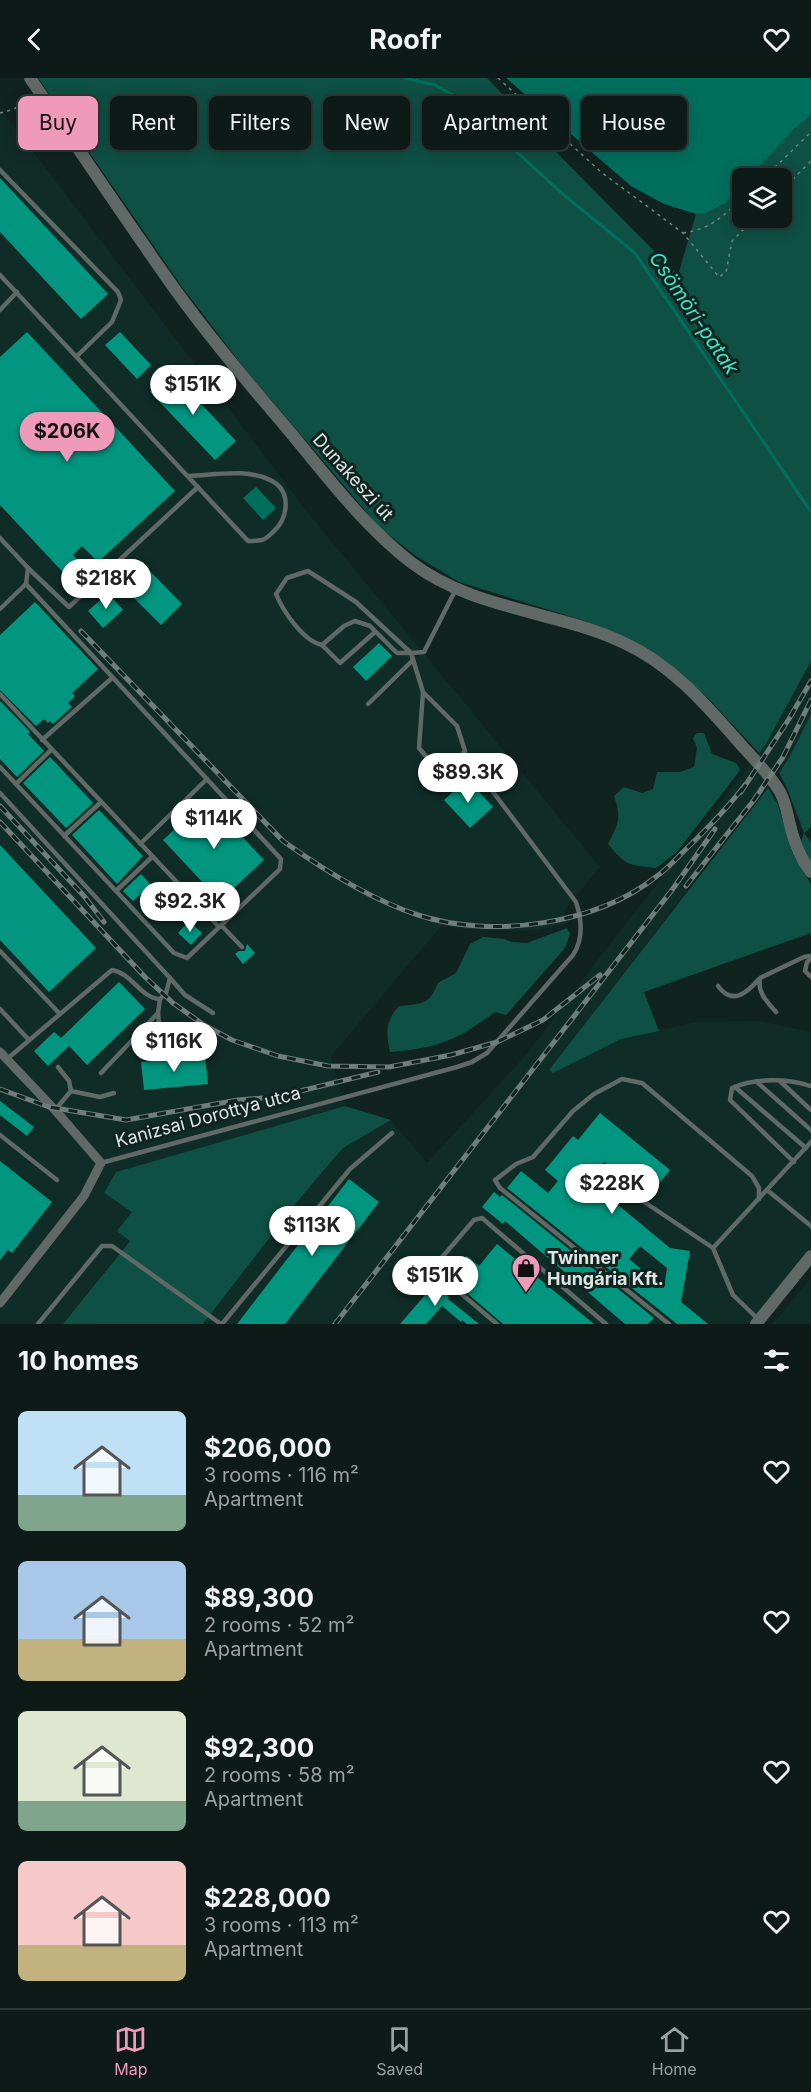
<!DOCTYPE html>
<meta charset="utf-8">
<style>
:root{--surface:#0d1a17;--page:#1b2724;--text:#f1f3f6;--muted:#9aa1a1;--line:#2d3836;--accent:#ef9ab8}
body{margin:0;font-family:Inter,sans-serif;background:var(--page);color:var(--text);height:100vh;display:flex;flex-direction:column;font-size:22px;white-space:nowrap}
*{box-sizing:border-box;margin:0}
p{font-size:20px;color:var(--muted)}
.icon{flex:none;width:33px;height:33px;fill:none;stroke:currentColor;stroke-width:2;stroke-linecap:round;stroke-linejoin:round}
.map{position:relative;height:1246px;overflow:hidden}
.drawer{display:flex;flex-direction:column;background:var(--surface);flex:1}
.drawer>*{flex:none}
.hud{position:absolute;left:18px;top:18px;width:776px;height:54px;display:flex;gap:12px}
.buttons{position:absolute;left:732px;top:90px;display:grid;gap:12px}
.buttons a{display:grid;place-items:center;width:60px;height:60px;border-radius:9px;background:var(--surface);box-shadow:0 3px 15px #0003,0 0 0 2px var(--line);font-size:30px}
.price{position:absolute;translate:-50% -51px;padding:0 14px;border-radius:21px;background:#fff;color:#222;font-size:20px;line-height:39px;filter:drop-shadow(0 2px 3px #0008)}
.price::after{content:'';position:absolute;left:50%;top:36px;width:18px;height:14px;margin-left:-9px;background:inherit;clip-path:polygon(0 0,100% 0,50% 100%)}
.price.on{background:var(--accent);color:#111}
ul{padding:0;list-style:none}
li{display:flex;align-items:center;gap:18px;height:150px;padding:0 18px}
li span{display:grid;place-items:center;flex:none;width:168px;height:120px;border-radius:9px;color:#555}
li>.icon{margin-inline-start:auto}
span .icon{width:72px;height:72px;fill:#fffc;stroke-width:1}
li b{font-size:26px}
h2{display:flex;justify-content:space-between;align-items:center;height:72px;padding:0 18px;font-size:26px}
.pill{padding:0 21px;border-radius:9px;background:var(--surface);box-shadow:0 3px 15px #0003,0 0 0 2px var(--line);font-size:21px;line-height:54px}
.pill.on{background:var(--accent);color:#111}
header{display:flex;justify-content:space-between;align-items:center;height:78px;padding:0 18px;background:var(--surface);font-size:27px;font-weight:700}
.tab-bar{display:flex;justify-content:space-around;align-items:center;height:84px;border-top:2px solid var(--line);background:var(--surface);font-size:16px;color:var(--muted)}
.tab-bar a{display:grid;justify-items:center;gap:3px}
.tab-bar .on{color:var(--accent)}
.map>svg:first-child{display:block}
.built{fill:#102c26}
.green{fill:#0f5044}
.water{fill:#006e5d}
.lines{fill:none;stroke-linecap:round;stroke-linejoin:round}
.stream{stroke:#006e5d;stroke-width:3}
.building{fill:#029680;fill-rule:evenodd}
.path{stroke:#74837f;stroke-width:1.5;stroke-dasharray:3 4.5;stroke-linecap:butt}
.service{stroke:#606966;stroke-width:4.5}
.minor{stroke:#606966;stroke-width:9}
.tertiary{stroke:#606966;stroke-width:12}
.rail-casing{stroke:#6f7e7b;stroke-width:5}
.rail{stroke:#11231f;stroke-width:3;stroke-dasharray:9;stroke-linecap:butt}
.labels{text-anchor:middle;stroke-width:6;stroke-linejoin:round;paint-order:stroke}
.street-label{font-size:18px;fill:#dce7e4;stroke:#11231f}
.poi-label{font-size:18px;font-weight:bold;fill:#dce7e4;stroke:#11231f;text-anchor:start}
.water-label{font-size:20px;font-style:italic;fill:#3ce5c7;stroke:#11231f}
</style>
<header><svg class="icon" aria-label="back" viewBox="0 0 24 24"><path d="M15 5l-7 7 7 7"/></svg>Roofr<svg class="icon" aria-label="heart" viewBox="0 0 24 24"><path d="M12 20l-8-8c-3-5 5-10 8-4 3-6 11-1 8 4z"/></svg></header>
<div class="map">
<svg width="811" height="1246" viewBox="0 0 811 1246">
<rect width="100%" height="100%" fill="#11231f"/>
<g class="built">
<path d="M0,30l308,405 292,354 -36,44 4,12 -30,7 -18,1 -56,-2 -22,-4 -111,131 14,50 -229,66 16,40 -2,28 -67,84h-63z"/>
<path d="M811,583v53l-22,44 -240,312 4,2 68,-33 74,-17 65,-1 51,11v216l-62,76h-546l98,-127 42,-49 48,-28 36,43 100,-109 72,-96 167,-214z"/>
<path d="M811,1200v46h-38z"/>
</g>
<g class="green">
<path d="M38,0h449l76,81 115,116 18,-61c21,-2 33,-13 46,-28v32h40v-40h-33l44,-48 18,-15v546l-45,83 -7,9 -51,-55 -38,-33 -44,-26 -41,-18 -126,-39 -43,-26 -36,-28 -135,-159 -63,-82z"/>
<path d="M811,636v113l-7,6 7,9v23l-10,-24 3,-8 -17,-45 -8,-15 10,-15z"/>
<path d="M697,655h7l8,21 24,9 4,6 -2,4 -62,80 -20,15c-27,-3 -30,-2 -48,-24 10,-20 14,-26 6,-48l10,-9 18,6 11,-4 4,-17h23l14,-5 3,-19 -4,-10z"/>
<path d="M768,710l10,17 14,47 19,32v49l-167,59 15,39 -38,8 -68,34 -4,-3z"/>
<path d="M567,850l3,6 -5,14 -59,67 -11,-3c-39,29 -57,36 -105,40 -4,-19 -5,-31 9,-46 21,-2 31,-1 39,-23l18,-10 14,-29 13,-7 21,2 8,3 15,1z"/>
<path d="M345,1028l46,14 -48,28 -42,49 -98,127h-140l67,-83 -13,-10 15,-19 -28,-19 12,-21z"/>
</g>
<g class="water">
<path d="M506,0h305v37l-18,15 -44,48h-7v8l-16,17 -20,10 -10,1 -32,-10 -33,-18z"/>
<path d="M256,409l20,21 -13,12 -20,-22z"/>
</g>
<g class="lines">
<path class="stream" d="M405,0l30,7 20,11 110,100 70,57 176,259"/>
</g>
<g class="building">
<path d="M0,100l108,116 -27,25 -81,-87z"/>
<path d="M27,254l148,159 -77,71 -16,-16 -9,9 15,16 -14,13 -74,-79v-148z"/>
<path d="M120,254l31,33 -14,14 -32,-34z"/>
<path d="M171,294l65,69 -21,19 -65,-68z"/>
<path d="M143,486l39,40 -21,21 -40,-40z"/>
<path d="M108,515l15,17 -20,18 -15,-17z"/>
<path d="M35,524l63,67 -26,24 3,3 -7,7 4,4 -19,17 -3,-3 -2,2 -4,-4 -8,7 -36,-36v-55z"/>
<path d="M379,565l13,13 -26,25 -13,-14z"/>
<path d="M0,623l30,31 -2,2 16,17 -27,26 -17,-18z"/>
<path d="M50,679l43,46 -27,25 -43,-45z"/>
<path d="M467,701l26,28 -23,21 -26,-28z"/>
<path d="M207,721l57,61 -44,41 -57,-61z"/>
<path d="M99,732l44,46 -26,28 -45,-49z"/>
<path d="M0,767l96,103 -47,44 -49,-52z"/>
<path d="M141,796l10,11 -18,16 -10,-10z"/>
<path d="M189,843l13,12 -11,12 -13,-12z"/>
<path d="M247,866l8,9 -12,11 -8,-10 4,-3h6z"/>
<path d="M119,904l26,27 -58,56 -18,-19 -21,20 -14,-15 20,-19 7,6z"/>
<path d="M205,978l3,28 -64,6 -3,-28z"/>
<path d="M0,1023l34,26 -7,9 -27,-21z"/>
<path d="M600,1035l70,57 -22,27 -44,-35 -15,19 81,67 20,3 -9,51 27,22h-31l-170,-136 14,-17 27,22 10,-12 -13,-11 28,-34 5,4zM640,1168l27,22 -3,20 -35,-29z"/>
<path d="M0,1083l52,41 -40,51 -4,-3 -8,10z"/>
<path d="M349,1101l30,23 -94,122h-48z"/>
<path d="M494,1114l6,5 2,-2 152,123 -6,6h-23l-120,-103 -2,3 -21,-17z"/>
<path d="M497,1166l97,80h-91l-64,-55 8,-10 11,8 9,-11 12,10z"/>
<path d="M438,1202l9,7 -4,5 6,5 -1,2 31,25h-12l-5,-4 -1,2 -19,-16 -16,18h-26z"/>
</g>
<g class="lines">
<g class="path">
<path d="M498,0l103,94 82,61 36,44 7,-5 6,-31 23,-23"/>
<path d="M0,35c11,-3 24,-6 28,-17"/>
<path d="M764,100l47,-46"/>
<path d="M782,112l29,-29"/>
<path d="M683,155c27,-4 39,-16 59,-34"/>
</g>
<g class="service">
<path d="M0,92l118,122 3,8 -9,22 -35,34"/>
<path d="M0,197l248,266c5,0 10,0 14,-1 4,-1 8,-5 11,-8 15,-13 19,-40 -1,-51 -23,-13 -57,-6 -83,-5"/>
<path d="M0,232l17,-18"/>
<path d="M0,460l28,30 -2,16 255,275 -1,10 -93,89 -13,-5 -174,-186"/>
<path d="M28,490l41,39 129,-120"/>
<path d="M0,531l26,-25"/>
<path d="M322,567l18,18 35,-31"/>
<path d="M423,614l-4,56 14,17 17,5 15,-19 -8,-25 -34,-34 -12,-39h-14l-27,-27 -15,-5 -11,5 -22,19c-19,-4 -39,-34 -46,-51l11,-16 21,-7 48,31 55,51 13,-1 32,-63"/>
<path d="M0,616l219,233"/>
<path d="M368,626l45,-44"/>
<path d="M42,662l70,-62"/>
<path d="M16,706l35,-34"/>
<path d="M0,715l170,185 -4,15 -6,6c-20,-1 -28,-26 -48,-29l-105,89"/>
<path d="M64,758l36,-33"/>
<path d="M140,766l67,-65"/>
<path d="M116,813l36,-34"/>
<path d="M221,847l21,22"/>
<path d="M0,873l59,62"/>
<path d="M811,881l-4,3 -2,9 6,6"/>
<path d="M170,900l15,17 28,18"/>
<path d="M718,908c14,19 28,8 40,-6"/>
<path d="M0,931l29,31"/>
<path d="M776,934c-9,-10 -19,-20 -16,-34l44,-21 7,-1"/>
<path d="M158,935l3,31 32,-3"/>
<path d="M101,995l57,-60 2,-14"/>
<path d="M757,1004l54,48"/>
<path d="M781,1004l30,28"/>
<path d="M735,1009l71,61"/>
<path d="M71,1013l29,6 14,-4"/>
<path d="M55,1032l16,-19 -2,-10 -11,-14"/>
<path d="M0,1057l57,45"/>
<path d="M794,1084l-64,-62 2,-12c23,-10 55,-10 79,-2"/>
<path d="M101,1085l356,-96 15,-5 15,-9 86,-98c11,-17 9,-35 3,-53l-86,-114"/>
<path d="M610,1101l103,69 98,-106"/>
<path d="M767,1112l44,36"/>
<path d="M713,1170l20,47 24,23"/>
<path d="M38,1246l64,-78h10l109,78"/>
<path d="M222,1246l128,-155 42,-36"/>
<path d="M497,1246l-65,-55 42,-49 8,-2 124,106"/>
<path d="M669,1246l-169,-136 -5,-8 21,-16 17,-7 40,-46 21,-17 28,-15 20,4 110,93 7,12v11"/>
</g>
<path class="minor" d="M0,974l55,58 46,53 -17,33 -84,107"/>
<g class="tertiary">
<path d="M30,0c48,70 95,141 144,210 36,50 76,97 116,144 38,46 75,95 122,131 60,46 143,48 210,79 50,22 86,65 121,105 13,14 27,28 37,45 6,11 7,21 10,33 4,17 10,33 21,47"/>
<path d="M756,1246l55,-68"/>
</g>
<g class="rail-casing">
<g id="rail">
<path d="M81,553l202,210c38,27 91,60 135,74 74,24 178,10 239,-39 10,-7 18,-16 27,-25 22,-21 43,-42 61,-66"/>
<path d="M741,714l48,-73 22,-38"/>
<path d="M0,728l84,90 20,26"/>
<path d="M0,744l145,155 28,26 31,22 28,15 46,16 50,10 61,1 62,-12 46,-13 46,-22 57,-45"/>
<path d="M686,808l68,-86 29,-43 28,-57"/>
<path d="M0,1011l49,18 77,13 112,-20 38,-3 102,-25"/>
<path d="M335,1246l337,-434 43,-61"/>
</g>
</g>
<use href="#rail" class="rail"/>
</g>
<defs>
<g id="shop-pin" transform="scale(1.5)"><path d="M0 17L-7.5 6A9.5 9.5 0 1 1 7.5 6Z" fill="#ef9ab8" stroke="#11231f"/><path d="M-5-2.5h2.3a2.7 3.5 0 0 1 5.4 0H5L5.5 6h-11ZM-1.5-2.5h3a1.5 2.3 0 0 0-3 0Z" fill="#111"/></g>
</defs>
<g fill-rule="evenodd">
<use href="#shop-pin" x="526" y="1190"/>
</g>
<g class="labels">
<g class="street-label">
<text transform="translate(353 399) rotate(48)" y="6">Dunakeszi út</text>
<text transform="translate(208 1039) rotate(-15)" y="6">Kanizsai Dorottya utca</text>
</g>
<g class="poi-label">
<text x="547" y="1186">Twinner<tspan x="547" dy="21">Hungária Kft.</tspan></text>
</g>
<g class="water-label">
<text transform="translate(694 235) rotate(56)" y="7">Csömöri-patak</text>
</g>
</g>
</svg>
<div class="buttons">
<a><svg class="icon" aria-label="layers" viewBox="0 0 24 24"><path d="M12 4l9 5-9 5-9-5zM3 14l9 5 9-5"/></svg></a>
</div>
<b class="price" style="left:193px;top:338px">$151K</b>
<b class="price on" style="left:67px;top:385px">$206K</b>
<b class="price" style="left:106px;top:532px">$218K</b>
<b class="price" style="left:468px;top:726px">$89.3K</b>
<b class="price" style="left:214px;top:772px">$114K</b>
<b class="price" style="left:190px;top:855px">$92.3K</b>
<b class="price" style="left:174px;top:995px">$116K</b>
<b class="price" style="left:612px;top:1137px">$228K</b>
<b class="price" style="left:312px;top:1179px">$113K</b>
<b class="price" style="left:435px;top:1229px">$151K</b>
<div class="hud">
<a class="pill on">Buy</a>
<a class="pill">Rent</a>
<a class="pill">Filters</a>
<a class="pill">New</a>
<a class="pill">Apartment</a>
<a class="pill">House</a>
</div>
</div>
<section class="drawer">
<h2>10 homes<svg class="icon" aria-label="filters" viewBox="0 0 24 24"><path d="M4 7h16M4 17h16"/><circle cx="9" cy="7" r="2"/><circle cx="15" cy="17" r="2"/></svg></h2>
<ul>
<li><span style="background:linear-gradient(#bfe0f5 70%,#7fa58c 0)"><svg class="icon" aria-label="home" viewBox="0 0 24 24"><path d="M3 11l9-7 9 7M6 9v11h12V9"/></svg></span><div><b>$206,000</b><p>3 rooms · 116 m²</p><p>Apartment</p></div><svg class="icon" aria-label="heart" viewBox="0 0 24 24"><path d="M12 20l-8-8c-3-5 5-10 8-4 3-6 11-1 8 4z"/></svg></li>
<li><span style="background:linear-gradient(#a9c7e8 65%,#c2b280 0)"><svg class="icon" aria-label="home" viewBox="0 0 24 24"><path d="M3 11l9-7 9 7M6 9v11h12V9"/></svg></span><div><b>$89,300</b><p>2 rooms · 52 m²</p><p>Apartment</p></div><svg class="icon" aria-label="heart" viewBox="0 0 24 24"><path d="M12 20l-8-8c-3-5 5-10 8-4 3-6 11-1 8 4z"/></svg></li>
<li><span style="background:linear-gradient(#dfe7d0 75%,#7fa58c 0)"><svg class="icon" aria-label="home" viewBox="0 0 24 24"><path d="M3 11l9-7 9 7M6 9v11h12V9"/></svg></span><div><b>$92,300</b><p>2 rooms · 58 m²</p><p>Apartment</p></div><svg class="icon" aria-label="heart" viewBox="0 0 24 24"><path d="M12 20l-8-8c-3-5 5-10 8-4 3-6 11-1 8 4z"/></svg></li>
<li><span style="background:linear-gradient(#f6c9c9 70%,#c2b280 0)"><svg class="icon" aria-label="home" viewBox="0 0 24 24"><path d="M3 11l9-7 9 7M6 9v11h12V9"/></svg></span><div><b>$228,000</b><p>3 rooms · 113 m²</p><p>Apartment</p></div><svg class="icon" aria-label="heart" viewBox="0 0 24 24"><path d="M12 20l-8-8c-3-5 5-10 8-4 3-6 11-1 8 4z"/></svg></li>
</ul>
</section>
<nav class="tab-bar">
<a class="on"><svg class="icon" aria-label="map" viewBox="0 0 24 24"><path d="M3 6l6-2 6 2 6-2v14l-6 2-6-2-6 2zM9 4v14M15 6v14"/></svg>Map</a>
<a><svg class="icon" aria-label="saved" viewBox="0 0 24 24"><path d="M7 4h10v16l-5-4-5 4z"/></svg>Saved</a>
<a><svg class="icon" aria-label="home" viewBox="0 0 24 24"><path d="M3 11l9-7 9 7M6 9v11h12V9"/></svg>Home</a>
</nav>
